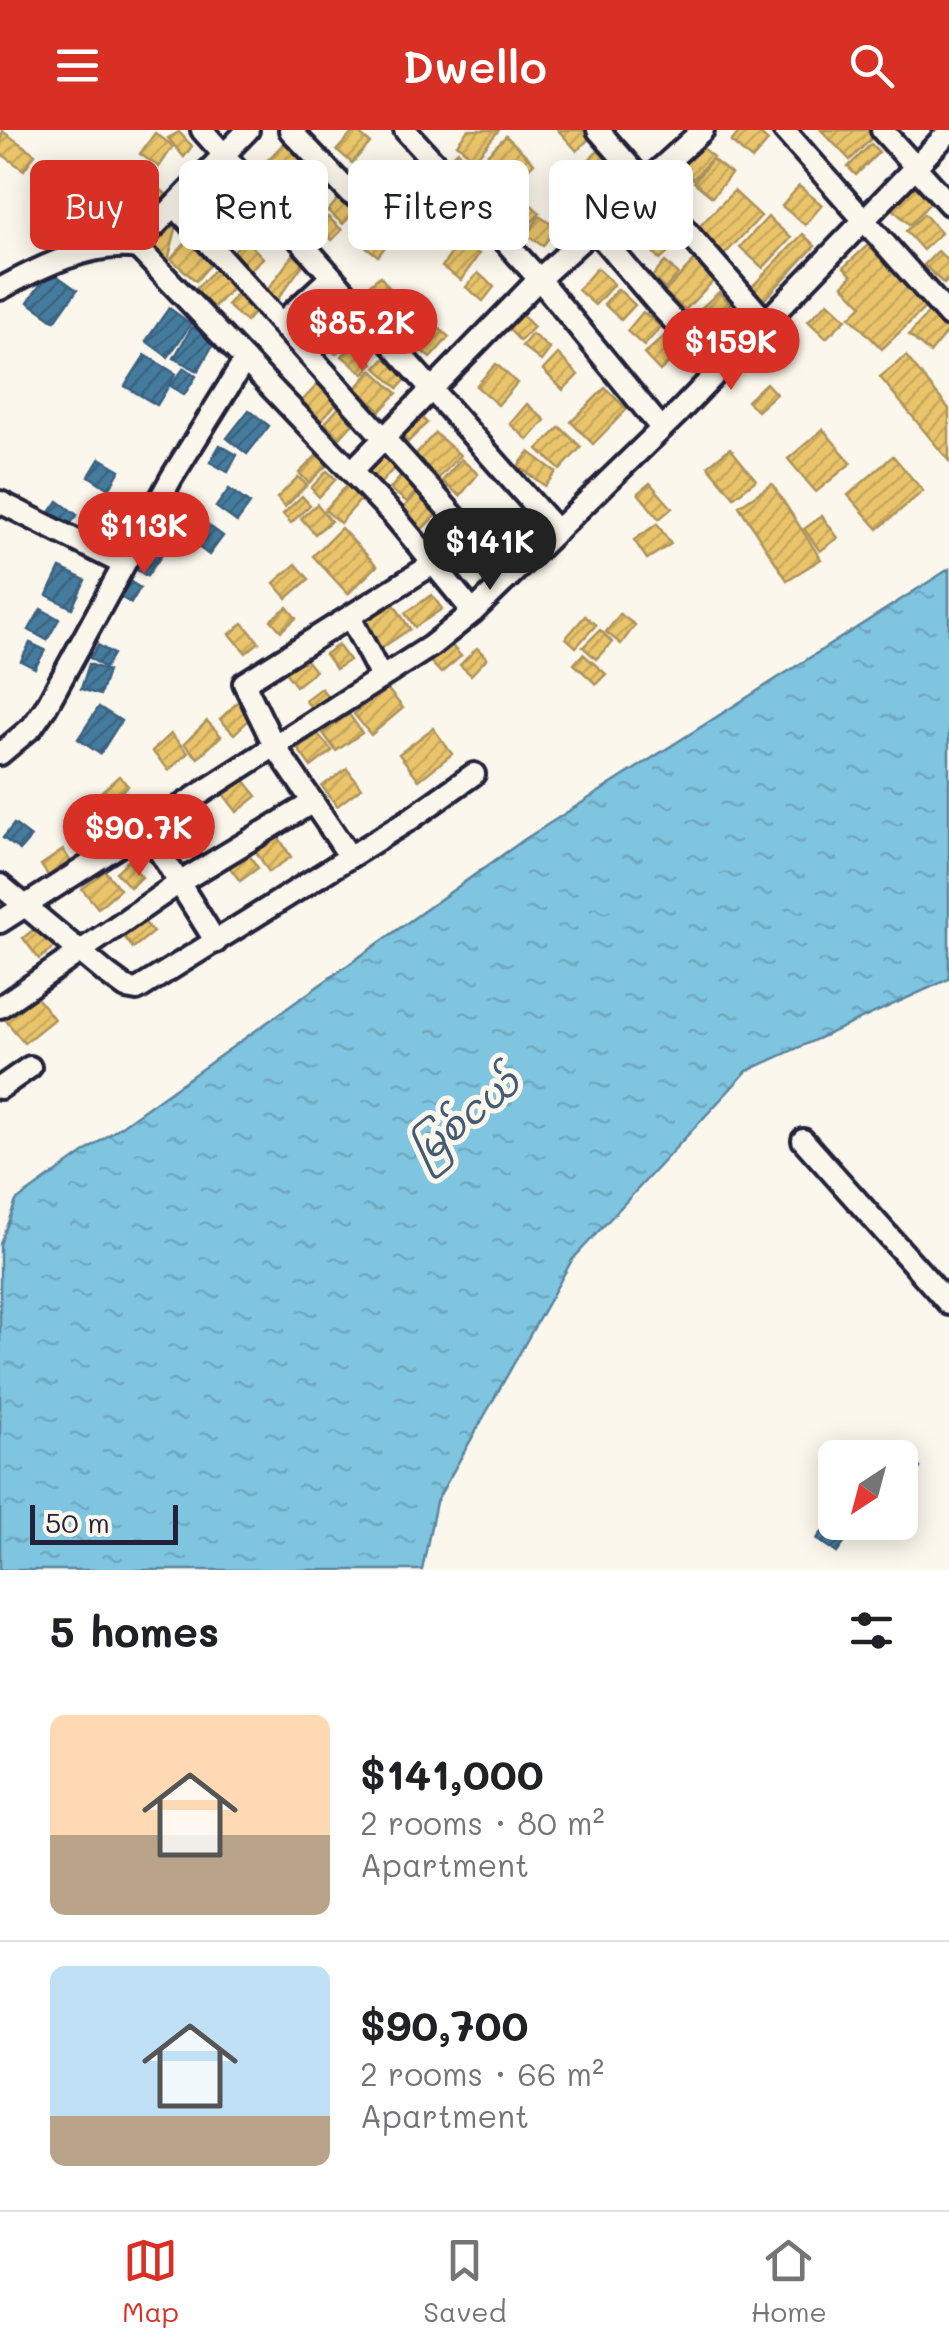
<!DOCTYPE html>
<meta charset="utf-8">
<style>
:root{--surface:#fff;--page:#f6f6f6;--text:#202124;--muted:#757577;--line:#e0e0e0;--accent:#d93025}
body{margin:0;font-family:Mali,"Noto Sans Myanmar",sans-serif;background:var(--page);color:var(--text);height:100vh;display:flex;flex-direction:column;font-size:38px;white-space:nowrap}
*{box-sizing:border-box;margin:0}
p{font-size:32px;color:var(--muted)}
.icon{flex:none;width:55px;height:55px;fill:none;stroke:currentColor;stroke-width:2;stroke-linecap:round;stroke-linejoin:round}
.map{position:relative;height:1440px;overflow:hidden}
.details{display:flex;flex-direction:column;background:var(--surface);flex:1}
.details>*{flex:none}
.hud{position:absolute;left:30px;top:30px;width:890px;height:90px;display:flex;gap:20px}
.needle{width:65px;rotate:216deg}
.tools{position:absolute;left:818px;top:1310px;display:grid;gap:20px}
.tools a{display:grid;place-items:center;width:100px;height:100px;border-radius:15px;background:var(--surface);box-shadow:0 5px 25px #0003;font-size:50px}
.scale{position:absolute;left:30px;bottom:25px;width:148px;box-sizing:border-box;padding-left:10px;border:5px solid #22223b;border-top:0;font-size:28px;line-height:35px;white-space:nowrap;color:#22223b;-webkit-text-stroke:8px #fbf7ec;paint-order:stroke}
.price{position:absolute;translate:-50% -85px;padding:0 22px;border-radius:35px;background:var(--accent);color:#fff;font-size:32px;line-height:65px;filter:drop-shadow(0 2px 5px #0008)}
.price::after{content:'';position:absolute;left:50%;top:60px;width:30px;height:22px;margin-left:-15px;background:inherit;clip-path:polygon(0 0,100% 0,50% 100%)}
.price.on{background:#222;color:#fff}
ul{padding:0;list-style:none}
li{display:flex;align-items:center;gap:30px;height:250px;padding:0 50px}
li+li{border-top:2px solid var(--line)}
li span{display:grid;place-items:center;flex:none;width:280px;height:200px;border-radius:15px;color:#555}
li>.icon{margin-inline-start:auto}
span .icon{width:120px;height:120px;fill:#fffc;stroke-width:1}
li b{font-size:42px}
h2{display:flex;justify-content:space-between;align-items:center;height:120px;padding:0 50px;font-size:42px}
.pill{padding:0 35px;border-radius:15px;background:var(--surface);box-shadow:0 5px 25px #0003;font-size:35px;line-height:90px}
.pill.on{background:var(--accent);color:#fff}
header{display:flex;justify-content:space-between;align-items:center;height:130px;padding:0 50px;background:var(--accent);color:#fff;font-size:45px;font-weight:600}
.tab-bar{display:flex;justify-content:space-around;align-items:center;height:140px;border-top:2px solid var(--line);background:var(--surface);font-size:28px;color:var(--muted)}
.tab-bar a{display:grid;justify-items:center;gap:5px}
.tab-bar .on{color:var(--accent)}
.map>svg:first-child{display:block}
.water{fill:url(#water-ripples);stroke:#5a849e;stroke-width:2.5}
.homes{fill:url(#homes-hatch);stroke:#ad935c;stroke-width:2.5}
.public{fill:url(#public-hatch);stroke:#3a6080;stroke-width:2.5}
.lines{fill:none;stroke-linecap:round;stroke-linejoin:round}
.minor-casing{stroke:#22223b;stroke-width:28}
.minor{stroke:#fbf7ec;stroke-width:20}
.labels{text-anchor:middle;stroke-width:10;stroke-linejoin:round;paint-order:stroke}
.water-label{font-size:38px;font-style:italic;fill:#435b75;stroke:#fbf7ec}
</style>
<header><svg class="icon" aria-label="menu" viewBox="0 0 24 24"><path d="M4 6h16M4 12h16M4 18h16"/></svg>Dwello<svg class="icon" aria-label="search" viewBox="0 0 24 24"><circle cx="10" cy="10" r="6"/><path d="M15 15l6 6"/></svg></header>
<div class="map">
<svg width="949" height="1440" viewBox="0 0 949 1440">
<defs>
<pattern id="water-ripples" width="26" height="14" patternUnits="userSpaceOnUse" patternTransform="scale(2.5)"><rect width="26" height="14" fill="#7fc5e0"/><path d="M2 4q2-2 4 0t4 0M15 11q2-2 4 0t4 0" fill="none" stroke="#6da9c1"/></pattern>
<pattern id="homes-hatch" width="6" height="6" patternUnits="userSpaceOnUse" patternTransform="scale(2.5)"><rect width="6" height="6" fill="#e9c46a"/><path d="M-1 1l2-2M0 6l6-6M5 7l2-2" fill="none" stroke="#c8a85d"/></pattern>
<pattern id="public-hatch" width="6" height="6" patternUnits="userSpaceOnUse" patternTransform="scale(2.5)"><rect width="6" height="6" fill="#457b9d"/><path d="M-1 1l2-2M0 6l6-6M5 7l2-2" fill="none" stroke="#396481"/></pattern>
</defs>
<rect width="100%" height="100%" fill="#fbf7ec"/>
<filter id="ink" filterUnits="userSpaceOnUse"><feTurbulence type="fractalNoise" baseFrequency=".01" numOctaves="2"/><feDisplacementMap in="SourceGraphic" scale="20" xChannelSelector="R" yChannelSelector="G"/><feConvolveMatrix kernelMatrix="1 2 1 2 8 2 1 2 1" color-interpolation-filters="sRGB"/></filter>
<g filter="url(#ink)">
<path class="water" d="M949,439v410l-202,92 -175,189 -136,242 -14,68h-422v-326l16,-43 509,-362z"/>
<g class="homes">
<path d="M355,0l15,13 -18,20 -15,-13z"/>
<path d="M468,0h31l-24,29 -18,-15z"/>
<path d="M558,0h30l5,5 -16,16z"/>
<path d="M741,0h15l12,11 -16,19 -21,-18z"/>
<path d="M821,0h53l3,3 -27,27z"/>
<path d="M2,1l33,23 -11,16 -24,-17z"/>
<path d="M179,2l13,14 -8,11 -16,-19z"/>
<path d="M155,3l18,13 -14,21 -19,-13z"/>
<path d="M506,6l28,27 -21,22 -29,-27z"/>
<path d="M288,9l24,24 -27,28 -24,-24z"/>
<path d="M693,9l20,18 -20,22 -20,-19z"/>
<path d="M871,14l8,8 -23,23 -8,-8z"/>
<path d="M458,21l46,52 -14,12 -45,-52z"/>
<path d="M598,21l23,23 -24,24 -23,-24z"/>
<path d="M712,29l19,15 -19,23 -18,-15z"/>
<path d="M913,45l23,21 -26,29 -23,-21z"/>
<path d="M147,47l20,18 -16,18 -20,-18z"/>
<path d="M212,55l22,28 -19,15 -22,-29z"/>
<path d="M799,56l23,19 -17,20 -23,-19z"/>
<path d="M243,60l19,18 -13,14 -19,-17z"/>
<path d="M734,61l27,25 -37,39 -27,-26z"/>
<path d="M639,64l18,13 -24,30 -17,-14z"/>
<path d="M522,66l18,17 -16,17 -18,-17z"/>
<path d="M338,69l16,13 -11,12 -15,-13z"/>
<path d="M924,84l17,19 -18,17 -17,-19z"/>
<path d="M539,86l17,11 -13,19 -16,-11z"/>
<path d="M328,87l14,13 -10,10 -14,-13z"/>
<path d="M768,87l23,21 -28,30 -23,-21z"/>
<path d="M180,88l-3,7 -11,43 -19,-19 6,-15z"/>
<path d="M663,91l18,20 -21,19 -18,-20z"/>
<path d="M370,99l18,14 -10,13 -18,-14z"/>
<path d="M803,104l12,12 -57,60 -13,-12z"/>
<path d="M191,107l24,22 -19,22 -25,-22z"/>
<path d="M246,110l17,18 -13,12 -18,-18z"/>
<path d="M460,111l19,13 -18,26 -19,-13z"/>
<path d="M869,114l59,61 -46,44 -32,-32 12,-12 -19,-20 9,-9 -8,-9z"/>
<path d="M938,121l11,11v17l-5,5 -20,-19z"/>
<path d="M293,125l11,8 -27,37 -11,-8z"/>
<path d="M696,129l20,19 -31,32 -20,-18z"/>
<path d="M665,132l13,12 -13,15 -13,-12z"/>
<path d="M220,134l19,18 -28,28 -18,-18z"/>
<path d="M597,138l17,16 -19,21 -17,-15z"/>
<path d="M478,143l16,14 -11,14 -17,-14z"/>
<path d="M380,146l12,15 -13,11 -12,-15z"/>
<path d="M332,155l14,13 -17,18 -14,-13z"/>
<path d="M241,159l19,17 -14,16 -19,-17z"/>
<path d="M618,159l17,16 -14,15 -17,-16z"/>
<path d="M719,162l11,12 -19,17 -11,-12z"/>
<path d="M828,172l18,17 -20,19 -18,-17z"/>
<path d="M349,175l18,16 -31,33 -18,-16z"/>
<path d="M302,177l22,19 -13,16 -23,-19z"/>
<path d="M517,180l17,17 -14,14 -17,-18z"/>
<path d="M643,182l18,15 -17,19 -17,-15z"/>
<path d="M929,182l20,17 -19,24 -21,-18z"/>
<path d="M428,188l21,19 -19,21 -22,-19z"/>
<path d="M532,204l18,15 -9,12 -19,-15z"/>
<path d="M667,204l15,17 -22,20 -16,-17z"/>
<path d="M352,215l21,18 -9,11 -22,-18z"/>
<path d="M558,224l20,21 -15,15 -20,-20z"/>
<path d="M906,226l43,53v52l-69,-84z"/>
<path d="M386,227l22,20 -10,11 -22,-20z"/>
<path d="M496,234l21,19 -19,22 -22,-19z"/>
<path d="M372,240l25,23 -17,18 -24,-23z"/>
<path d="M324,248l19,19 -22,23 -19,-19z"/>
<path d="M766,253l10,11 -19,17 -10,-10z"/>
<path d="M605,258l22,21 -34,35 -22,-22z"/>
<path d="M343,273l16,14 -19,21 -15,-15z"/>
<path d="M527,274l18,16 -17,20 -18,-16z"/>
<path d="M417,283l10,10 -19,19 -10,-10z"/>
<path d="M560,297l21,20 -21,23 -22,-21z"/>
<path d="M823,299l28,34 -35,29 -28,-33z"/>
<path d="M435,303l25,22 -21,23 -25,-22z"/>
<path d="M384,315l17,15 -22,25 -17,-15z"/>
<path d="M326,316l10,10 -27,27 -10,-10z"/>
<path d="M730,318l26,32 -22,17 -26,-31z"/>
<path d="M529,322l27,20 -11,14 -27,-20z"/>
<path d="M893,326l30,35 -45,38 -30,-34z"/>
<path d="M461,329l17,15 -18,22 -18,-15z"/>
<path d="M327,341l9,8 -17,18 -8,-9z"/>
<path d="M405,341l16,14 -14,17 -17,-13z"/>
<path d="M298,347l9,8 -22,22 -8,-9z"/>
<path d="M650,353l22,25 -13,11 -21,-26z"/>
<path d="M348,354l15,13 -23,26 -15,-13z"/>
<path d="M772,354l49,75 -34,21 -48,-74z"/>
<path d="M425,356l20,20 -28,28 -19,-21z"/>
<path d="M302,366l8,9 -19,18 -8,-9z"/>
<path d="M317,374l14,17 -16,13 -14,-16z"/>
<path d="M822,386l16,22 -18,13 -16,-22z"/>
<path d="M657,394l14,20 -24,15 -13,-19z"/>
<path d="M341,398l36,38 -29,28 -35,-38z"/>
<path d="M460,402l18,15 -12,15 -18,-14z"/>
<path d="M296,434l13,15 -22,19 -13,-15z"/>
<path d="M432,465l10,14 -27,18 -10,-14z"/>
<path d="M393,473l17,26 -30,20 -18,-26z"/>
<path d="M287,477l9,11 -15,13 -10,-11z"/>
<path d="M620,484l15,11 -14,19 -15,-12z"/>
<path d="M585,486l11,9 -20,22 -10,-9z"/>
<path d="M243,493l16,19 -13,11 -16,-19z"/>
<path d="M600,500l12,12 -16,17 -13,-12z"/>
<path d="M446,509l15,17 -20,17 -15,-16z"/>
<path d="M338,515l11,15 -13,9 -11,-15z"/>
<path d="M477,518l10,10 -16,17 -11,-10z"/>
<path d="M301,524l14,17 -19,15 -14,-18z"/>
<path d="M583,524l23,20 -10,10 -22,-20z"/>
<path d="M386,557l17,21 -32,27 -17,-21z"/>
<path d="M321,558l9,11 -16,12 -9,-11z"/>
<path d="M242,568l14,15 -22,21 -14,-15z"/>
<path d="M349,584l13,19 -26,18 -13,-18z"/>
<path d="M207,591l14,15 -23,22 -14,-14z"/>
<path d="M433,598l19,26 -33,26 -20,-26z"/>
<path d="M171,604l17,19 -19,17 -17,-19z"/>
<path d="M318,604l14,17 -21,16 -13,-18z"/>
<path d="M347,639l14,19 -24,18 -15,-20z"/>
<path d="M119,646l9,10 -18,16 -9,-10z"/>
<path d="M244,650l13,16 -20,16 -13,-17z"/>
<path d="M183,675l16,20 -27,22 -16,-20z"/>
<path d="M276,703l15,24 -22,15 -16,-25z"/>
<path d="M63,720l8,12 -22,15 -8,-12z"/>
<path d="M247,722l11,16 -18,13 -12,-16z"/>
<path d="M128,731l14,16 -12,10 -14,-15z"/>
<path d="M105,741l15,18 -22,19 -16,-19z"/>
<path d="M140,787l13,15 -20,16 -12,-15z"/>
<path d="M43,792l17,21 -21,16 -16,-21z"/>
<path d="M30,859l24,30 -30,24 -24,-30z"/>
</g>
<g class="public">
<path d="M50,141l27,19 -22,31 -27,-19z"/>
<path d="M169,178l22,16 -23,33 -22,-16z"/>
<path d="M192,197l23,14 -17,30 -24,-13z"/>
<path d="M145,225l31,19 -19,31 -32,-19z"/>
<path d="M184,238l12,8 -12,19 -13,-9z"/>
<path d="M249,280l20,16 -22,28 -20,-16z"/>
<path d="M220,315l17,10 -9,17 -18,-10z"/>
<path d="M100,328l20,12 -11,19 -20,-13z"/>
<path d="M229,359l21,15 -13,18 -21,-15z"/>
<path d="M178,362l17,10 -10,20 -18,-10z"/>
<path d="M102,367l12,9 -12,16 -12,-10z"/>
<path d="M58,371l19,14 -12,16 -19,-13z"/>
<path d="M201,390l22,16 -14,19 -22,-17z"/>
<path d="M145,411l18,12 -16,23 -18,-11z"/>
<path d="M60,438l25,12 -13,28 -25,-13z"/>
<path d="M120,445l20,13 -9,15 -21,-12z"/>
<path d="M41,479l18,10 -12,21 -18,-10z"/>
<path d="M30,513l15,7 -10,18 -14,-7z"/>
<path d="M98,515l15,9 -8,14 -15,-10z"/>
<path d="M89,534l19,7 -8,24 -19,-6z"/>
<path d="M99,577l22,14 -21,33 -22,-15z"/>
<path d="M14,694l17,13 -11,13 -17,-12z"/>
<path d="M905,1326l15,12 -18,22 -2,-28z"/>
<path d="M835,1384v8h13l7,6 -18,25 -20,-14z"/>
</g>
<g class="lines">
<g class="minor-casing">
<g id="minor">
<path d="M202,0l355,401"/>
<path d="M290,0l61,64"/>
<path d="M405,0l134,149 122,149"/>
<path d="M598,0l167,191"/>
<path d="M784,0l165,186"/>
<path d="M882,0l67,74"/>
<path d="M175,76l334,371"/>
<path d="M595,100l62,73 63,66"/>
<path d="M0,159c40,-22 92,-48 138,-41"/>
<path d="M281,193l50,-46"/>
<path d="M352,341l187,-192 164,-149"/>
<path d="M0,372l123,62"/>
<path d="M473,482l203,-197 273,-283"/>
<path d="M350,487l31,60"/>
<path d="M0,624l32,-27 14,-20 126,-230 73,-117"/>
<path d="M145,698l71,114"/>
<path d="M350,727l-76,-112 -30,-62 189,-119"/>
<path d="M0,755l107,89 19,14 11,2 272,-170 65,-46"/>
<path d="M0,792l431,-276 42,-34 -79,-96 -256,-268 3,-8 107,-110"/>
<path d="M0,877l179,-124 134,-81"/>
<path d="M0,958l30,-21"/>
<path d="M803,1010l146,164"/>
</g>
</g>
<use href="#minor" class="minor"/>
</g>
</g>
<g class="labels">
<g class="water-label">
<text transform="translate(465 987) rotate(-39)" y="13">မြစ်ငယ်</text>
</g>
</g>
</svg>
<div class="tools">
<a><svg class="needle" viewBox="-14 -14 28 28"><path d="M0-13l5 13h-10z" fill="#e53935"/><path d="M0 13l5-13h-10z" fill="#757577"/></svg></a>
</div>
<div class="scale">50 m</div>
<b class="price" style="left:362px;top:244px">$85.2K</b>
<b class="price" style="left:731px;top:263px">$159K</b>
<b class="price" style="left:144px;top:447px">$113K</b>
<b class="price on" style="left:490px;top:463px">$141K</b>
<b class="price" style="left:139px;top:749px">$90.7K</b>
<div class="hud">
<a class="pill on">Buy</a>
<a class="pill">Rent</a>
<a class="pill">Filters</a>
<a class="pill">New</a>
</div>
</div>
<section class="details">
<h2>5 homes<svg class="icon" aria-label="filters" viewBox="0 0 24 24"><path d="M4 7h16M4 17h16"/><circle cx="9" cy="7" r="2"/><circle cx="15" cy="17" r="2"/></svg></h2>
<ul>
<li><span style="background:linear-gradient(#ffd9b3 60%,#b9a48a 0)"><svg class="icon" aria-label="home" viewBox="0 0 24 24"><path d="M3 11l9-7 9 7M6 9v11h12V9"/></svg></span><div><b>$141,000</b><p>2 rooms · 80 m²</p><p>Apartment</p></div></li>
<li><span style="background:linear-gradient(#bfe0f5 75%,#b9a48a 0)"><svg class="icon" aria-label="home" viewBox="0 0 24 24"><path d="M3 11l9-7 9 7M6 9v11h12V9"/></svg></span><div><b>$90,700</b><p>2 rooms · 66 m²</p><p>Apartment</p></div></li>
</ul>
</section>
<nav class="tab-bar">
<a class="on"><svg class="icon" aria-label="map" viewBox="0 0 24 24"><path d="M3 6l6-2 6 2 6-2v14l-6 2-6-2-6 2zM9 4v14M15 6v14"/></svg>Map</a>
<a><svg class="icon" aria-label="saved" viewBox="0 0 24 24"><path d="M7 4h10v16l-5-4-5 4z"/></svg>Saved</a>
<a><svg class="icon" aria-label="home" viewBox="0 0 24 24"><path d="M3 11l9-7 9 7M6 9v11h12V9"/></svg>Home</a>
</nav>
